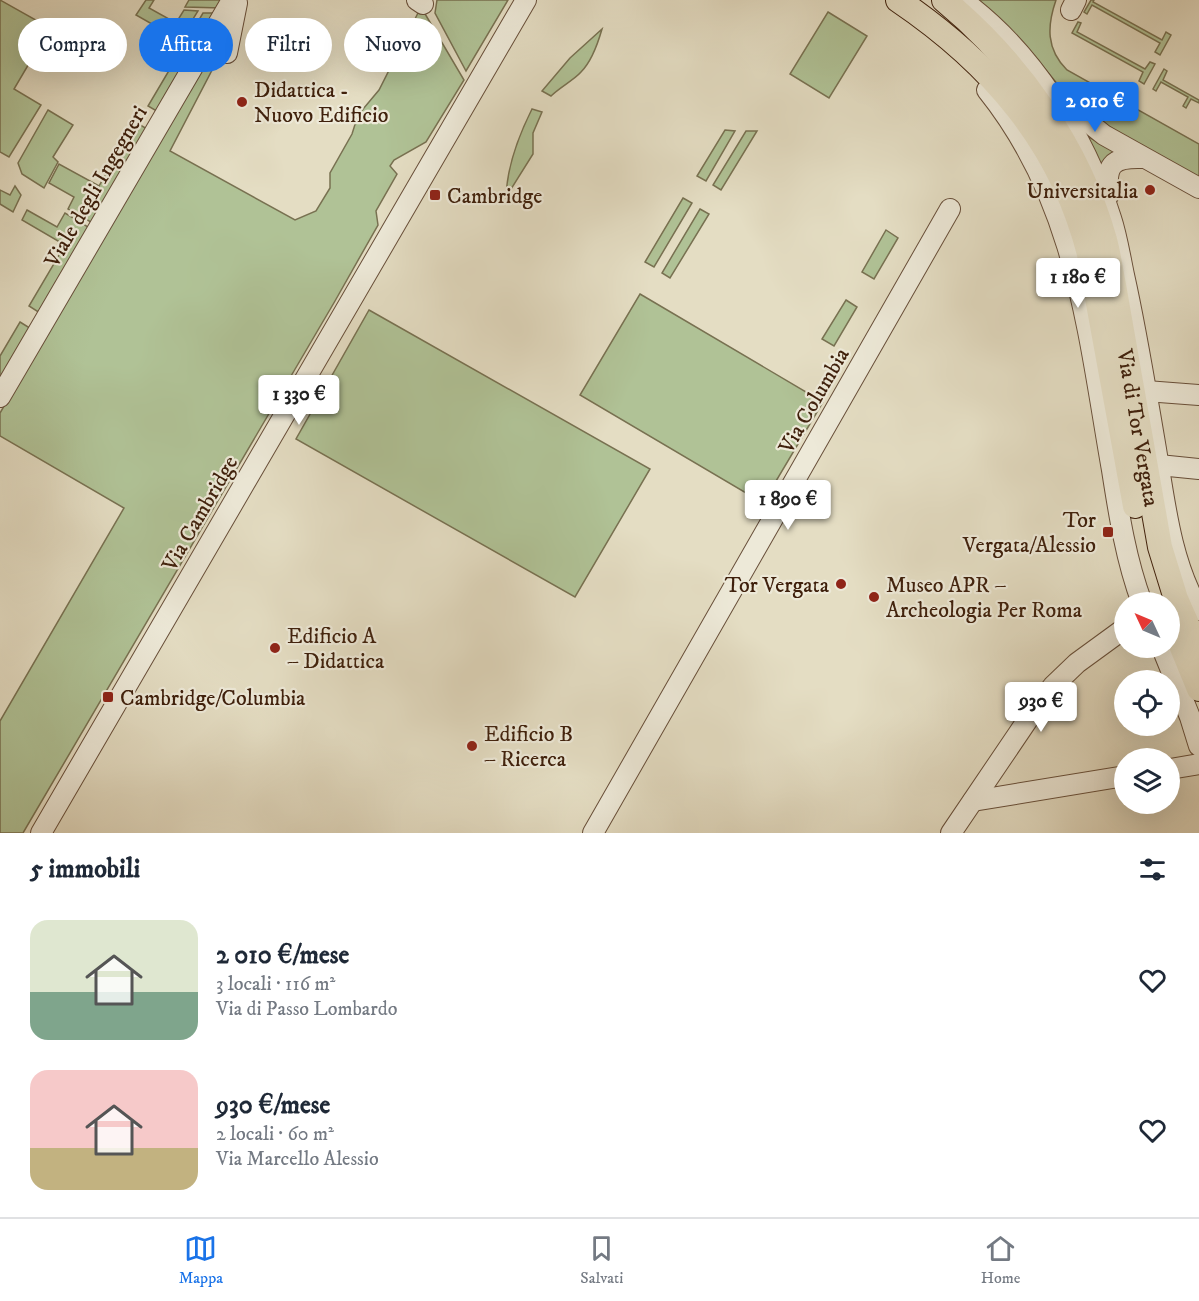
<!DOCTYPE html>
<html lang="it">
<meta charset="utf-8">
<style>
:root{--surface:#fff;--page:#f6f6f7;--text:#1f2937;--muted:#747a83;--line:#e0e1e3;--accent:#1a73e8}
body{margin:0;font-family:"IM FELL DW Pica",serif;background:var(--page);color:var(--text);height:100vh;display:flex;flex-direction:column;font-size:22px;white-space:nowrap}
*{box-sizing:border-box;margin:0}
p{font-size:20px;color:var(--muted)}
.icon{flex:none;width:33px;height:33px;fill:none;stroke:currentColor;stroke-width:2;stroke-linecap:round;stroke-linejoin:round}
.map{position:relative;height:833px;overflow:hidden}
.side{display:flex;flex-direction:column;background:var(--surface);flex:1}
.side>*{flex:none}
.hud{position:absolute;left:18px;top:18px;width:600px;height:54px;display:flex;gap:12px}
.needle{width:39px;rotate:314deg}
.controls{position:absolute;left:1114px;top:592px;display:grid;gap:12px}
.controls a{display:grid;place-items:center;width:66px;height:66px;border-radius:50%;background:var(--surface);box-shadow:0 6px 24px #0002;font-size:30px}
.price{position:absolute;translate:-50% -51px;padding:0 14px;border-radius:6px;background:#fff;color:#222;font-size:20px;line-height:39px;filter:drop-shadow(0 2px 3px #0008)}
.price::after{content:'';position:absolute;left:50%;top:36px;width:18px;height:14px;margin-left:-9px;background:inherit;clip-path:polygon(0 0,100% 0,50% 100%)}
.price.current{background:var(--accent);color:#fff}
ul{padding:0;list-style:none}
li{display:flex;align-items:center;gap:18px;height:150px;padding:0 30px}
li span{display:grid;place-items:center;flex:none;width:168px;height:120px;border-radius:18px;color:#555}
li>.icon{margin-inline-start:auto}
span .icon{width:72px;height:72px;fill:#fffc;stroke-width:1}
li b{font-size:26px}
h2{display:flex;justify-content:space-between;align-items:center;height:72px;padding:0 30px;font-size:26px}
.pill{padding:0 21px;border-radius:27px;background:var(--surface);box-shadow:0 6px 24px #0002;font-size:21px;line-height:54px}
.pill.current{background:var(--accent);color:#fff}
.menu{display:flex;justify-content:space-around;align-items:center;height:84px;border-top:2px solid var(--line);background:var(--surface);font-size:16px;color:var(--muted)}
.menu a{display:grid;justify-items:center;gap:3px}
.menu .current{color:var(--accent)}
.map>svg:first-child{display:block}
.green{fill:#b0c296;stroke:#787151;stroke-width:1.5}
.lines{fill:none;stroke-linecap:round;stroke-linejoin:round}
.minor-casing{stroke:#684f3a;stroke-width:22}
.major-casing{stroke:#3f200c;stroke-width:26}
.minor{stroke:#ede9d8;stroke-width:20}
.major{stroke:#e4ddc3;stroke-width:24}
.poi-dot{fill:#8f2418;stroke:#ede9d8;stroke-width:2}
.labels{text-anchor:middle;stroke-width:4.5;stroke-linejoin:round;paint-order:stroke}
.poi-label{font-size:22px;fill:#3f200c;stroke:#ede9d8;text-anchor:start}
.street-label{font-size:22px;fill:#3f200c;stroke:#ede9d8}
</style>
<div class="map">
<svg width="1199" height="833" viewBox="0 0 1199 833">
<rect width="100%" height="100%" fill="#e4ddc3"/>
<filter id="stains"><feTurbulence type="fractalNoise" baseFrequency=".00333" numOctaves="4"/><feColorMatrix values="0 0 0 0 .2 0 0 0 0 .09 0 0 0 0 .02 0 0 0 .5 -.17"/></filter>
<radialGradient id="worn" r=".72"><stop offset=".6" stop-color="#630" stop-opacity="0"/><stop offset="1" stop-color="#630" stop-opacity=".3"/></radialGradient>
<g class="green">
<path d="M0,0l50,28 -36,61 27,16 -32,52 -9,-5z"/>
<path d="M146,0h8l-5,8 27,15 8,-13 14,1 -18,29 -44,-25z"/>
<path d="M189,0h38l-5,8 -37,-1z"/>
<path d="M437,0h71l-42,71 -31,-58z"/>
<path d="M976,0h80c-9,26 -10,49 11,70l132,74v35l-97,-52 -29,-24 -37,-45 -31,-33z"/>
<path d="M1091,0h3l-1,2 69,38 4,-8 5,3 -11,20 -5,-3 5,-9 -68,-38 -5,9 -3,-2z"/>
<path d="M421,7l43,73 -38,62 -32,18 -4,6 7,8 -21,37 2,14 -43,76 -312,532h-23v-112l124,-213 -124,-72v-23l227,-391 -4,27 -53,102 125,69 21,-9 14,-23v-15l22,-39 6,-19 21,-25z"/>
<path d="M828,12l39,24 -38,62 -39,-24z"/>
<path d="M203,13h15l-58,100 -12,-7z"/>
<path d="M1078,22l3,1 -4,9 68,37 5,-7 5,2 -11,20 -5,-3 4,-9 -71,-39z"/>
<path d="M602,29c-4,14 -10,32 -21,43 -7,8 -21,15 -30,24l-9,-5 28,-33z"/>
<path d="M1164,69l3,2 -4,9 36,20v3l-8,-4 -5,9 -3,-2 5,-9 -27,-15 -5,9 -3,-2z"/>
<path d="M532,109l10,3 -9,21v21l-27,43c1,-31 12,-60 26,-88z"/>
<path d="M48,110l25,15 -20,32 5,5 -14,26 -22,-14 -4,-11z"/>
<path d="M135,122l14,8 -53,95 -28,-16 6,-12 -25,-14 10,-19 40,22z"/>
<path d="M725,130l10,1 -29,50 -9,-5z"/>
<path d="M746,131h11l-36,59 -8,-5z"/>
<path d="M1085,135l28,15v3l-13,14z"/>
<path d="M15,186l6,9 -8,17 -13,-8v-14l10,5z"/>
<path d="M683,198l9,5 -38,64 -9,-5z"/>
<path d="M700,209l9,5 -39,64 -8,-5z"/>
<path d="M27,210l30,17 8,-14 28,17 -50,85 -14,-9 36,-61 -43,-25z"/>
<path d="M886,230l12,8 -24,41 -12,-7z"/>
<path d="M640,294l183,108 -60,101 -183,-108z"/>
<path d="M846,300l11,7 -23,39 -12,-7z"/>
<path d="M369,310l281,159 -75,128 -279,-158z"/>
<path d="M20,322l13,8 -33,59v-33z"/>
</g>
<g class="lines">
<g class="minor-casing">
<g id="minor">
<path d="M417,0l6,4"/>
<path d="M962,0c70,51 123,136 149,218 6,18 9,38 13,57 13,58 22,116 32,174 9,55 15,113 43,161"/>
<path d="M1071,10l5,-10"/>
<path d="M227,53l10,-50"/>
<path d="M987,90c90,112 101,244 125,380 7,45 14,90 30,133"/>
<path d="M1059,99l45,36 95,53"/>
<path d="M1108,196c-2,-30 2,-39 34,-38"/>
<path d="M1146,391l53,4"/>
<path d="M0,397l232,-397"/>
<path d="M1159,465l40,4"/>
<path d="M1162,648l28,69 9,29"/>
<path d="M1170,769l29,-5"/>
<path d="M973,801l152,-25"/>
<path d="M41,833l485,-833"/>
<path d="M593,833l357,-624"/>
<path d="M951,833l86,-127 16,-20 24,-23 48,-35"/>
</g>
</g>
<g class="major-casing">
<g id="major">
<path d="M898,0c93,63 163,143 191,254l46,252"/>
<path id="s1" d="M944,0c74,61 135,147 161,240 4,15 6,30 9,45l46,262 16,52 23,52"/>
<path d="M1176,633l23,56"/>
</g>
</g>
<use href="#minor" class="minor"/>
<use href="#major" class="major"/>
</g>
<g class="poi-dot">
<circle cx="242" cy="102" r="6"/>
<circle cx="1150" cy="190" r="6"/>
<rect x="429" y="189" width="12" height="12" rx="3"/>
<rect x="1102" y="526" width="12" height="12" rx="3"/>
<circle cx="841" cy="584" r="6"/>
<circle cx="874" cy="597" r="6"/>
<circle cx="275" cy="648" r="6"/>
<rect x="102" y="691" width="12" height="12" rx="3"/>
<circle cx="472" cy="746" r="6"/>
</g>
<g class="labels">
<g class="poi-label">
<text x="254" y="97">Didattica -<tspan x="254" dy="25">Nuovo Edificio</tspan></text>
<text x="1138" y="198" text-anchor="end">Universitalia</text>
<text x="447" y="203">Cambridge</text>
<text x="1096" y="527" text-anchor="end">Tor<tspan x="1096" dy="25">Vergata/Alessio</tspan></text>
<text x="829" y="592" text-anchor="end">Tor Vergata</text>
<text x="886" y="592">Museo APR –<tspan x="886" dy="25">Archeologia Per Roma</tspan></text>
<text x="287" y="643">Edificio A<tspan x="287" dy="25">– Didattica</tspan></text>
<text x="120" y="705">Cambridge/Columbia</text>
<text x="484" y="741">Edificio B<tspan x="484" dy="25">– Ricerca</tspan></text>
</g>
<g class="street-label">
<text transform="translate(95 186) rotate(-60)" y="8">Viale degli Ingegneri</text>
<text transform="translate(813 400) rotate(-60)" y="8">Via Columbia</text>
<text dy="8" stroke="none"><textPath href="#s1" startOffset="484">Via di Tor Vergata</textPath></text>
<text transform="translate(199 513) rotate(-60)" y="8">Via Cambridge</text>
</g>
</g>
<rect width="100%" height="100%" filter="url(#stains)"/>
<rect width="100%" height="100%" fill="url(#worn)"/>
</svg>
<div class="controls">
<a><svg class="needle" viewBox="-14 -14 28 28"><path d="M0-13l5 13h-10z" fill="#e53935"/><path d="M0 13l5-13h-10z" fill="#747a83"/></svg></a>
<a><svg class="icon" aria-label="locate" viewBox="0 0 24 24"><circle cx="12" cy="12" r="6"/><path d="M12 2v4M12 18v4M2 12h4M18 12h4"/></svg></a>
<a><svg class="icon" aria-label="layers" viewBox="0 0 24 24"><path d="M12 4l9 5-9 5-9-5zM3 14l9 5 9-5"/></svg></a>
</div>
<b class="price current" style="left:1095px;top:133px">2 010 €</b>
<b class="price" style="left:1078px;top:309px">1 180 €</b>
<b class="price" style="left:299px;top:426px">1 330 €</b>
<b class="price" style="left:788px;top:531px">1 890 €</b>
<b class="price" style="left:1041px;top:733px">930 €</b>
<div class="hud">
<a class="pill">Compra</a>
<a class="pill current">Affitta</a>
<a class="pill">Filtri</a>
<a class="pill">Nuovo</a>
</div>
</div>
<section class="side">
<h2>5 immobili<svg class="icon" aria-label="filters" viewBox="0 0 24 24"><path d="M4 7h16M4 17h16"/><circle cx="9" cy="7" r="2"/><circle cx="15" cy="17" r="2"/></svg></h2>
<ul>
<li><span style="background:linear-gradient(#dfe7d0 60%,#7fa58c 0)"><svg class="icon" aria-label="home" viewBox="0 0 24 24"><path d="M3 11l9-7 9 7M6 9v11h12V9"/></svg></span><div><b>2 010 €/mese</b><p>3 locali · 116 m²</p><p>Via di Passo Lombardo</p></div><svg class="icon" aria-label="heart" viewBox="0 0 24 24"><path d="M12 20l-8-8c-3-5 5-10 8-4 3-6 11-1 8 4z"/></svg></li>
<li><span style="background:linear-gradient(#f6c9c9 65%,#c2b280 0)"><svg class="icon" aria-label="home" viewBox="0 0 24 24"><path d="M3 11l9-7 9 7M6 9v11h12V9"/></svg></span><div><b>930 €/mese</b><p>2 locali · 60 m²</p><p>Via Marcello Alessio</p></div><svg class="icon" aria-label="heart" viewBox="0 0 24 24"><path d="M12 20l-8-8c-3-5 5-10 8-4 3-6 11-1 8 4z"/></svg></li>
</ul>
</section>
<nav class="menu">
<a class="current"><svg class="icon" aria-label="map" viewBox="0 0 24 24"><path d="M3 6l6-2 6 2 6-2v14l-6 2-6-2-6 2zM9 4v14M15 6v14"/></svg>Mappa</a>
<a><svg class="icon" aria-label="saved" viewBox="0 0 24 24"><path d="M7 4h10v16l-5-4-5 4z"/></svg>Salvati</a>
<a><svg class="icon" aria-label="home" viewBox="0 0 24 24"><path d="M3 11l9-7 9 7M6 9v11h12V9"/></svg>Home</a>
</nav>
